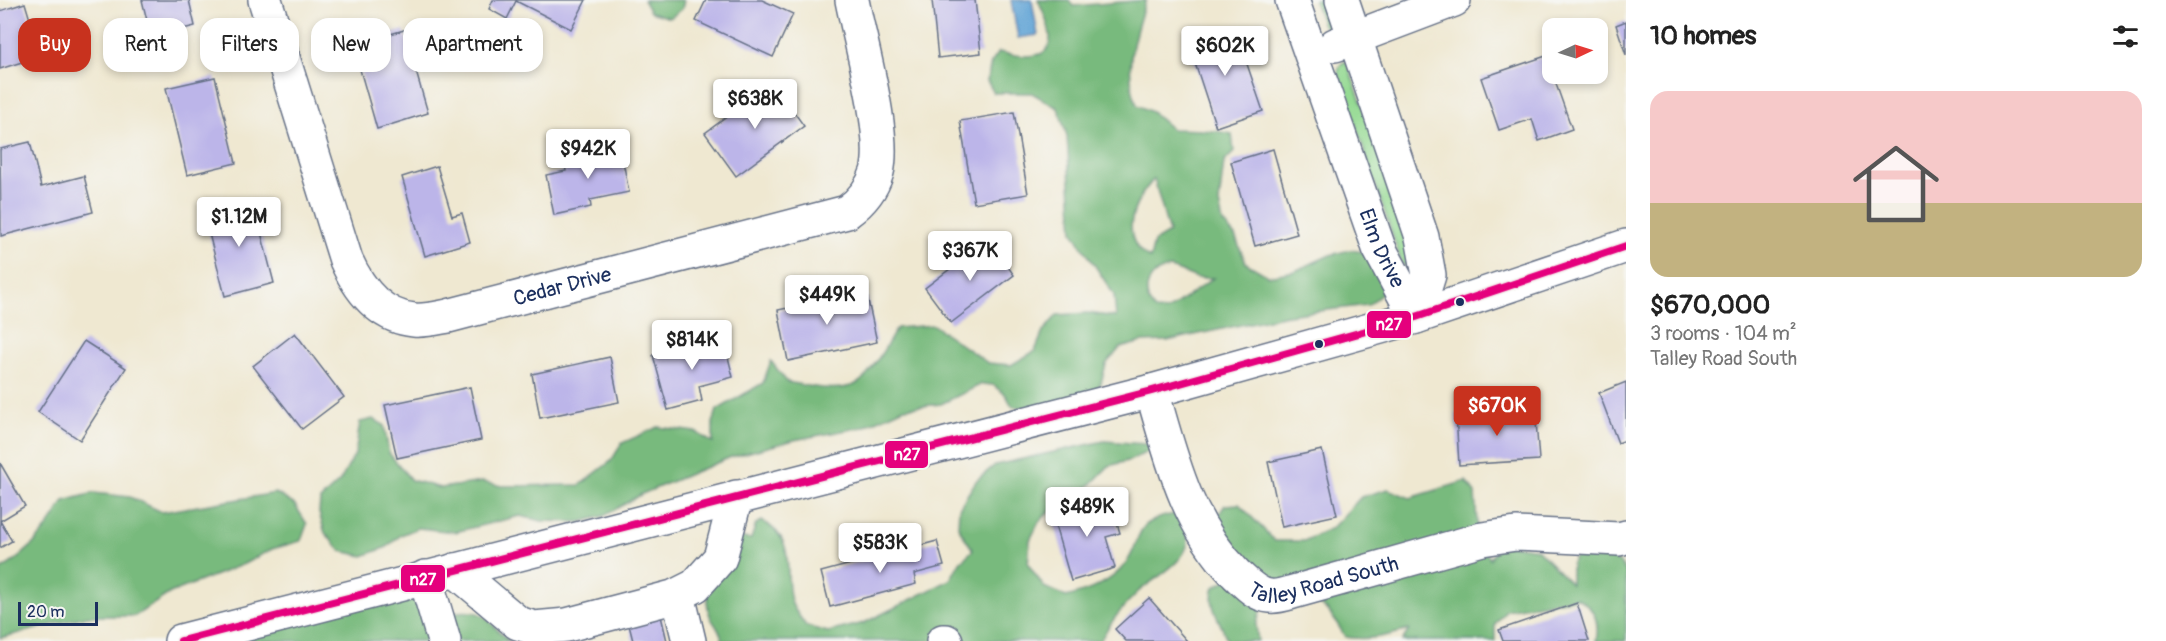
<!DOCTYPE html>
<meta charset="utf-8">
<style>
:root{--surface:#fff;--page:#f6f6f6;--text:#222;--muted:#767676;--accent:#c8321e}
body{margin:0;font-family:Pangolin,sans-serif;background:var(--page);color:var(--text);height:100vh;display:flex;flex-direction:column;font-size:22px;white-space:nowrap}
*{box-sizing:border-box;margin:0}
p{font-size:20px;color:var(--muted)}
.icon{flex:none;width:33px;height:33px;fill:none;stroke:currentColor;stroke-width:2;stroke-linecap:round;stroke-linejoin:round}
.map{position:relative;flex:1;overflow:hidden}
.sheet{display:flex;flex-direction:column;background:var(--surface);width:540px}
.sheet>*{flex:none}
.guide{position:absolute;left:18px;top:18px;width:570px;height:54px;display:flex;gap:12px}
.needle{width:39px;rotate:86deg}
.controls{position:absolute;left:1542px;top:18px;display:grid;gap:12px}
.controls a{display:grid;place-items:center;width:66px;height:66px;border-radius:12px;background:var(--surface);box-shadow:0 3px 9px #0003;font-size:30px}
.scale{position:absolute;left:18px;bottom:15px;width:80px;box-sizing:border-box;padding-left:6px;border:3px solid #1b2f5e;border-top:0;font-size:16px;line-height:21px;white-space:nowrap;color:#1b2f5e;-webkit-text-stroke:4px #f6f6f2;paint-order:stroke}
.price{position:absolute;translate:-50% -51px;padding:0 14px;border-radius:6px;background:#fff;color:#222;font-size:20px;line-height:39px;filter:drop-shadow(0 2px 3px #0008)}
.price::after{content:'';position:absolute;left:50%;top:36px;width:18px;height:14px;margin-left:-9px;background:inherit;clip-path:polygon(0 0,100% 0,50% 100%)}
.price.current{background:var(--accent);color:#fff}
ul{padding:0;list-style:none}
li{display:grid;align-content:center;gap:12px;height:318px;padding:0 24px}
li span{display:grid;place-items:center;height:186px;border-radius:18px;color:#555}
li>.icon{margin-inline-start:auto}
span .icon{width:108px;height:108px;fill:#fffc;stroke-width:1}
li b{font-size:26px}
h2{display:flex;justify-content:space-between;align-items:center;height:72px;padding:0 24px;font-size:26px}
.pill{padding:0 21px;border-radius:18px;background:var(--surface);box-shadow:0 3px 9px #0003;font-size:21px;line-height:54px}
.pill.current{background:var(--accent);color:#fff}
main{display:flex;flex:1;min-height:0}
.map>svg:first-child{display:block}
.green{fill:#95da93;stroke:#588478;stroke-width:1.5}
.forest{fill:#78ba7d;stroke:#4a746e;stroke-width:1.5;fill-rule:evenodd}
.water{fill:#62a4d6;stroke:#3e6a9a;stroke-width:1.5}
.building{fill:#bcb5e9}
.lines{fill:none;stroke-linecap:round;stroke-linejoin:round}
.minor-casing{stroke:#657086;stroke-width:36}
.major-casing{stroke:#657086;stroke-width:36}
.minor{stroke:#fff;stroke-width:33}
.major{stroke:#fff;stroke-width:33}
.bus-1-casing{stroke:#f6f6f2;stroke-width:12}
.bus-1{stroke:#e5007d;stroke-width:8}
.bus-dot{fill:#1b2f5e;stroke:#f6f6f2;stroke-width:2}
.labels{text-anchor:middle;stroke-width:4.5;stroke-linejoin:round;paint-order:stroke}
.street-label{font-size:21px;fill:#1b2f5e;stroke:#f6f6f2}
.line-badge{stroke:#f6f6f2;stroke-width:2}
.badge-label{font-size:16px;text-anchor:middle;font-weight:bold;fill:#fff}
</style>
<main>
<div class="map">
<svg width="1626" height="641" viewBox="0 0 1626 641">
<rect width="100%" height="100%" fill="#f6f6f2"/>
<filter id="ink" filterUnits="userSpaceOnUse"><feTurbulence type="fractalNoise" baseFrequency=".0167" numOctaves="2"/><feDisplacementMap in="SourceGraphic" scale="12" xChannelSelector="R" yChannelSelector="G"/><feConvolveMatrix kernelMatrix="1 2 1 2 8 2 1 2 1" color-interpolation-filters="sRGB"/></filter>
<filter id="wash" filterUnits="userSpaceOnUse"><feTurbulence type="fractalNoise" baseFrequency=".008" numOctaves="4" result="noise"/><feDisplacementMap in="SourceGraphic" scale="24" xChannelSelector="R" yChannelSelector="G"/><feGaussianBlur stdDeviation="1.35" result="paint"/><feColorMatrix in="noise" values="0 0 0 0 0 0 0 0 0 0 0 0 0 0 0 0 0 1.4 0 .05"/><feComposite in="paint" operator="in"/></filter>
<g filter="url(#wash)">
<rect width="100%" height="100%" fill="#efe8d1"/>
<g class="green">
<path d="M1314,0h20v28l-6,1 -5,-4z"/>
<path d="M1346,61l73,196 -7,11 -10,-4 -64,-192 3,-8z"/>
</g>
<g class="forest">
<path d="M643,0h41l-2,9 -12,9 -20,-6z"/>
<path d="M1038,0h31l4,6 73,-6c-12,36 -23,67 -9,105l15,7 20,17c21,1 40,0 60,5l2,18 -10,10 -5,41 4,20 12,13 11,27 22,13 27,-5 35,-16 20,-5 21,3 16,27 -4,13 -15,12 -81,10 -120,26 -25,1 -22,6 -14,16 -5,19 -10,14 -59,13 -20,-4 -6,-11 -13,-10 -11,-1 -41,20 -37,4 -41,19 -69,13 -63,17 -89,37 -38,22 -24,6 -38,-1 -22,-5 -65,16 -37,-4 -17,7 -14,12 -24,9 -22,-5 -16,-18 -6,-20 1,-13 20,-19 15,-27 5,-32 13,-3 11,6 5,28 22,27 30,8 41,-6 20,4 78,-1 31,-24 11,-18 36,-16 38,5 17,11v-20l4,-13 46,-27 8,-22 16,21c20,4 52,12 71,1 12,-7 31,-42 39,-55l36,-3 55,38 23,2 24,-14 8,-19 14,-17 31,-2 28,4 -2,-22 -41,-63 -6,-96 -9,-28 -26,-15h-38l-7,-12 4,-18 8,-11c56,13 61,-6 39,-52zM1154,179l15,54 -15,9 -4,17c-32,-20 -18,-56 4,-80zM1171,268l26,10h16l-46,33 -12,-1c-16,-17 -7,-40 16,-42z"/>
<path d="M1104,441l57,4 -30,15 -22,6 -24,24 -23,9 -23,23 -9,18 -2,24 16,23 22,10c21,-5 42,-13 57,-30 23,-27 4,-44 51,-53 3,4 10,9 12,14 13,30 -32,49 -49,65 -16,15 -27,30 -37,48h-380l2,-2c-2,-10 -7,-13 -11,-21 -14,-31 14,-56 30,-80l10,1 5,-15 6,-3c36,19 21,47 29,80 2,8 10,17 15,25l22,6 36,-9 86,-43 10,-18 13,-12 -15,-23 1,-19 17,-27 19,-16z"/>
<path d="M1466,481l9,12 3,45 12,21 11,-16 36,6 34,35v-19l7,-15 11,-3 30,15 7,10v69h-30c4,-19 -2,-34 -19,-43l-71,12 -11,14v17h-93l7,-11c-22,6 -42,11 -64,7 -12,-22 -19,-32 -42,-43l-41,12 -6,19 2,16h-31c-5,-20 -20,-32 -13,-54l24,-13 -24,-53 11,-16 14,-1 36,37h29l28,-13 29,-31 27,-8 22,9z"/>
<path d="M94,493l36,4 32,15 114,-19 19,12 12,19 -6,17 -29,8 -28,15 -74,29 -35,23h-48l-87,22v-68c29,-16 48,-41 64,-69z"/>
<path d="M425,577l21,46 8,-11c38,-4 32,12 56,29h-329z"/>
</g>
<path class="water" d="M1011,0h21l6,35 -20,3z"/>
<g id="blocks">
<g class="building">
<path d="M142,0h47l6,26 -44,11z"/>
<path d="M493,0h93l-15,29 -55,-28 -9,18 -18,-10z"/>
<path d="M706,0h56l31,14 -20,43 -77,-36z"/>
<path d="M932,0h43l6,53 -43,5z"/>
<path d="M25,3l16,53 -41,13v-58z"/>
<path d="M1626,21v34l-10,-30z"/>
<path d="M1234,26l29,85 -47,16 -28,-85z"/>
<path d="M404,30l24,83 -51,16 -24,-84z"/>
<path d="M1546,56l26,73 -33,12 -7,-22 -33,11 -18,-52z"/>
<path d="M215,77l21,86 -49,12 -21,-87z"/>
<path d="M773,83l31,43 -68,50 -31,-43z"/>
<path d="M1014,112l14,82 -54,9 -14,-82z"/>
<path d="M30,142l11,45 43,-11 9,36 -92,24 -1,-87z"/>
<path d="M620,146l9,46 -39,8 1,7 -37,8 -8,-40 20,-4 -2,-13z"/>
<path d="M1273,149l24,85 -42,12 -24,-84z"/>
<path d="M437,166l15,50 10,-3 8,29 -45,14 -23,-79z"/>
<path d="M253,201l21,82 -49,13 -21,-82z"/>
<path d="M988,240l26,35 -63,48 -26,-35z"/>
<path d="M866,291l11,51 -89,19 -10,-51z"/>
<path d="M295,333l49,64 -42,32 -49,-63z"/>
<path d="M723,337l10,40 -34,9 3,15 -34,9 -15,-55z"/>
<path d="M84,341l42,27 -46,72 -42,-28z"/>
<path d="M610,357l9,45 -79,16 -8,-44z"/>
<path d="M1626,382v58l-8,3 -19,-50z"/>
<path d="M470,387l11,53 -84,18 -12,-53z"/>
<path d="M1535,408l4,52 -80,5 -3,-51z"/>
<path d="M1322,450l15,65 -55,12 -14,-65z"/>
<path d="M0,463l25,43 -25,15 12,20 -12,7z"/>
<path d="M1109,498l11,35 -14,4 9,31 -44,13 -19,-66z"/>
<path d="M937,541l7,25 -30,8 2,10 -86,23 -9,-35z"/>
<path d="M1149,598l38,43h-61l-11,-12z"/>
<path d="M1577,603l12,38h-86l-4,-11z"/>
<path d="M661,616l6,25h-34l-4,-16z"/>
</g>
</g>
</g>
<g filter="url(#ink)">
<use href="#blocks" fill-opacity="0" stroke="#657086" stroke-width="1.5"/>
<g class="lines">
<g class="minor-casing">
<g id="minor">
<path id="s1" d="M265,0l81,260c13,29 34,57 68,60 11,1 23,-2 34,-4l399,-104c14,-10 25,-23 30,-40 10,-37 -17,-130 -25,-172"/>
<path id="s2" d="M1292,0l87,248 37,69 13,-42 -7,-38 -80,-237"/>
<path d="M1335,45l119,-45"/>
<path id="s3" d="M1152,391c19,66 34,132 84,183 10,9 20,21 34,22 7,1 16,-2 23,-4l189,-53 34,-5 103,5 7,-2"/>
<path d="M455,570l63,53 16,5 33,-3 106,-28 22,-11 25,-28 16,-61"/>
<path d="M425,577l19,64"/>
<path d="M678,595l11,46"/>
<path d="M943,641h3"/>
</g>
</g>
<g class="major-casing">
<path id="major" d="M181,641l971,-250 264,-74 210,-71"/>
</g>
<use href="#minor" class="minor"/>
<use href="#major" class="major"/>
<g class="bus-1-casing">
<path id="bus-1" d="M181,641l971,-250 264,-74 210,-71"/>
</g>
<use href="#bus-1" class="bus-1"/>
</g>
</g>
<g class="bus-dot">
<circle cx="1460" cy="302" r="5"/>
<circle cx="1319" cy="344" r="5"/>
</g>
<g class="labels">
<g class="street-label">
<text dy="7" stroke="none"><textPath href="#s2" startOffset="264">Elm Drive</textPath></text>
<text dy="7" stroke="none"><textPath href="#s1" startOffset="520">Cedar Drive</textPath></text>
<text dy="7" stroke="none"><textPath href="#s3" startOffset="300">Talley Road South</textPath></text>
</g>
</g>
<g class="line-badge">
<rect x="1366" y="310" width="46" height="29" rx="6" fill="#e5007d"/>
<rect x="884" y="440" width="45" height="29" rx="6" fill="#e5007d"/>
<rect x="400" y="564" width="46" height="29" rx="6" fill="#e5007d"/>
</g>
<g class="badge-label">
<text x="1389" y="330">n27</text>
<text x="907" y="460">n27</text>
<text x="423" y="585">n27</text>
</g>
</svg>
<div class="controls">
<a><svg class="needle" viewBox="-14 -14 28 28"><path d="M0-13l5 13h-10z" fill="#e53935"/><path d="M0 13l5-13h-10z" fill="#767676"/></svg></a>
</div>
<div class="scale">20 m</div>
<b class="price" style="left:1225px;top:77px">$602K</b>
<b class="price" style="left:755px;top:130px">$638K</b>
<b class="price" style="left:588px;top:180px">$942K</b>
<b class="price" style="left:239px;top:248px">$1.12M</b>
<b class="price" style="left:970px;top:282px">$367K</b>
<b class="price" style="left:827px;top:326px">$449K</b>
<b class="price" style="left:692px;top:371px">$814K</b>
<b class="price current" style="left:1497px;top:437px">$670K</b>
<b class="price" style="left:1087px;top:538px">$489K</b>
<b class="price" style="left:880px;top:574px">$583K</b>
<div class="guide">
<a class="pill current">Buy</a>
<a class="pill">Rent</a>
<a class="pill">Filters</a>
<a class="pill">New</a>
<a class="pill">Apartment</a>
</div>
</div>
<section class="sheet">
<h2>10 homes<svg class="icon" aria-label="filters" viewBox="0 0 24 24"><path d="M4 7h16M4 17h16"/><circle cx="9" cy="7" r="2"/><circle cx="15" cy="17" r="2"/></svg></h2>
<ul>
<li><span style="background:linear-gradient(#f6c9c9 60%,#c2b280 0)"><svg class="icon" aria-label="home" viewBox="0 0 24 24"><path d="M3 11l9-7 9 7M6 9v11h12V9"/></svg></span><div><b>$670,000</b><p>3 rooms · 104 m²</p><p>Talley Road South</p></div></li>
</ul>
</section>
</main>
